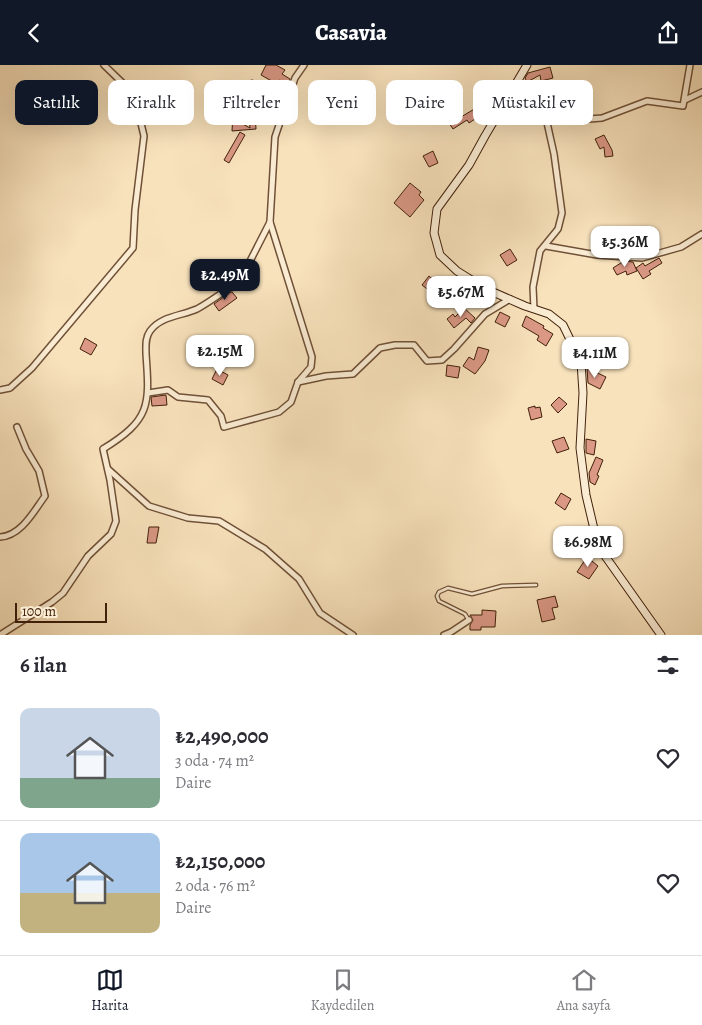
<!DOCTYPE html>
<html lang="tr">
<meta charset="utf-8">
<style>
:root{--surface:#fff;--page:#f7f7f7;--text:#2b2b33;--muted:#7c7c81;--line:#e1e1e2;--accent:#111827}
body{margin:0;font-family:Alegreya,serif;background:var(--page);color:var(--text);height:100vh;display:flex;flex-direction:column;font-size:19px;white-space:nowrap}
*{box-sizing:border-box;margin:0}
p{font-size:16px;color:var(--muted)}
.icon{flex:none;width:28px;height:28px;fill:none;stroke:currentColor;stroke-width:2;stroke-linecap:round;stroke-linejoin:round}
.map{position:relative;height:570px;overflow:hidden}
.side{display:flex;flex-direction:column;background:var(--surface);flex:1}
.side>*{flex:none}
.banner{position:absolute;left:15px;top:15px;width:672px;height:45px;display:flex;gap:10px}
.scale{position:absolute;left:15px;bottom:12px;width:92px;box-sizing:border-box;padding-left:5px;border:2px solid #42210b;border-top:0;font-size:14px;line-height:18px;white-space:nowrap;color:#42210b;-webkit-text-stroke:4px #faecd3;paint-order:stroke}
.price{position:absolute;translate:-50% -42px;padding:0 11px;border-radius:10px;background:#fff;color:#222;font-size:16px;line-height:32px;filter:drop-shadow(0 1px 2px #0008)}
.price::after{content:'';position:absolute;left:50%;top:30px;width:15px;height:11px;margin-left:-8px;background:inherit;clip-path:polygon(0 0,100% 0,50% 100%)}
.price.on{background:var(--accent);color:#fff}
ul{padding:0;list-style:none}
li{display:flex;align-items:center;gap:15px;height:125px;padding:0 20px}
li+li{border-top:1px solid var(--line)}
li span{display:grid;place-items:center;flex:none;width:140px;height:100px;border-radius:10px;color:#555}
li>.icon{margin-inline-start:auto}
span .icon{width:60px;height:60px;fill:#fffc;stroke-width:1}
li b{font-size:21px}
h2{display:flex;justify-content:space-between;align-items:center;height:60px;padding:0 20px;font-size:21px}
.chip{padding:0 18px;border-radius:10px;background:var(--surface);box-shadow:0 5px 20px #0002;font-size:18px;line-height:45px}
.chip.on{background:var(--accent);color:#fff}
header{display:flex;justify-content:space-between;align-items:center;height:65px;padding:0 20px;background:var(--accent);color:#fff;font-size:22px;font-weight:800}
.tab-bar{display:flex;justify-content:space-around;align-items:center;height:70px;border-top:1px solid var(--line);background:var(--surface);font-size:14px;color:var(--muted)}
.tab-bar a{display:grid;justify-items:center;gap:2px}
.tab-bar .on{color:var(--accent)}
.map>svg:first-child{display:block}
.building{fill:#da9885;stroke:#42210b}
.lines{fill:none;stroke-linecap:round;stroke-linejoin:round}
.service-casing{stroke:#705137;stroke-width:5}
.minor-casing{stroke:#705137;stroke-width:8}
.secondary-casing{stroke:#42210b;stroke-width:9}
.service{stroke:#faecd3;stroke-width:2.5}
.minor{stroke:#faecd3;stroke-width:5}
.secondary{stroke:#faecd3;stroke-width:7}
</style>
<header><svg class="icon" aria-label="back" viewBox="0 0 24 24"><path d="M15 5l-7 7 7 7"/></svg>Casavia<svg class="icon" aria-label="share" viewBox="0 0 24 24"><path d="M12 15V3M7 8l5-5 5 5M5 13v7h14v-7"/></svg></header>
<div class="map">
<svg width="702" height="570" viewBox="0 0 702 570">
<rect width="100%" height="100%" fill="#f8e2bc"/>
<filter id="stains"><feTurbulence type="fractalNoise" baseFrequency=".004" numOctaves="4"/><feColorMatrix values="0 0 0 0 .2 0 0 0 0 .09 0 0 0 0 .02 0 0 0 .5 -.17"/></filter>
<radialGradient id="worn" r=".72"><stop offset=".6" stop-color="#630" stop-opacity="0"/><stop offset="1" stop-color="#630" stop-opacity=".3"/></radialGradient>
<g class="building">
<path d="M266,0h10l9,5 -3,4 8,5 -2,6 -9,-5 -2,4 -16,-9z"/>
<path d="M550,2l3,11 -12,3 -1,-6 -13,7 -2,-4 3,-5z"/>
<path d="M253,15l3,49 -24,2 1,-18 7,1 -1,8 11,6 -4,-47z"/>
<path d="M268,28l13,4 -8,18 -6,-2 1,-6 -4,-1z"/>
<path d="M476,29l11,2 -1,12 -12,-2z"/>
<path d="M522,32l4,15h-10l-3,-12z"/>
<path d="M476,43l5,7 -12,8 -2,-3 -14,9 -6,-9 11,-7 3,4z"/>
<path d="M240,67l5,3 -16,28 -5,-3z"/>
<path d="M604,70l8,15 1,6 -8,1 -1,-10 -4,2 -5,-10z"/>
<path d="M433,86l5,12 -9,4 -6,-11z"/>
<path d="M410,118l11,9 -2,3 5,5 -14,17 -16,-14z"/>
<path d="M510,184l7,11 -10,6 -7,-11z"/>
<path d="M659,193l3,5 -13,8 2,3 -8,5 -7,-11 7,-5 2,3z"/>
<path d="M624,196l9,1 4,9 -10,4 -1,-4 -9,4 -4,-7z"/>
<path d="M429,211l9,8 -7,8 -9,-7z"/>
<path d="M231,227h1l5,6 -18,13 -5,-7z"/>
<path d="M464,243l11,10 -4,5 -5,-5 -12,10 -7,-9 6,-5 2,3z"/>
<path d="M500,247l10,5 -5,10 -10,-5z"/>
<path d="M526,251l18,10 -1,2 10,6 -7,12 -9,-6 2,-4 -17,-10z"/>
<path d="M85,273l12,7 -6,10 -11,-6z"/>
<path d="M478,282l11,3 -4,11 -10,13 -12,-8 6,-9 5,3z"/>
<path d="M447,300l13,2 -2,11 -12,-2z"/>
<path d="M587,303l19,9 -6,12 -12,-6z"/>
<path d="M217,304l11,6 -5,10 -11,-6z"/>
<path d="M166,330l1,10 -15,1 -1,-9z"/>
<path d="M559,332l8,7 -9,9 -7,-8z"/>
<path d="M535,341v2l5,-1 2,10 -11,3 -3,-12z"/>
<path d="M564,372l5,12 -12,4 -5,-12z"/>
<path d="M586,374l10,2 -2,14 -8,-2z"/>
<path d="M596,392l7,3 -6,15 2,1 -4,9 -5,-3 -1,-9z"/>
<path d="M561,428l10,6 -6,11 -10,-7z"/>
<path d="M149,462h10l-3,16h-9z"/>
<path d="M587,492l11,9 -9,13 -12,-7z"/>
<path d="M555,531l3,11 -6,1 3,11 -13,3 -5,-22z"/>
<path d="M482,545l14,1 -1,16h-14v3h-11v-5l3,-5 -3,-5h12z"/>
</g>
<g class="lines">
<g class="service-casing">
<path id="service" d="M468,554l-3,-5 -26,-13 -2,-5 2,-4 9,-4 24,6 30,-8 34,-1"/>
</g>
<g class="minor-casing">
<g id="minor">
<path d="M685,35l17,-8"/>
<path d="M493,57l17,-5 20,-1 46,4 26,-2 45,-17 36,5 7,-41"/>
<path d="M546,181l51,9 45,3 39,-11 21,-13"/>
<path d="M534,244l-1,-22 7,-36 18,-22 4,-16 -8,-59 -8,-36"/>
<path d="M298,317l28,-6 27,-2 27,-26 15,-3h19l13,16 15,-1 12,-11 31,-35 25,-15"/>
<path d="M0,325l10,-2 22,-20 101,-120 2,-38 9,-74 -10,-42 -30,-29"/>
<path d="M148,328l20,-3 10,7 30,3 13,16 3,11 55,-15 12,-10 7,-20 13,-15 1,-10 -42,-135"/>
<path d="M108,404l41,37 39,12 31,3 46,28 34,30 21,34 33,22"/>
<path d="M0,472c21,-1 34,-26 45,-41l-6,-25 -13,-22 -9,-22"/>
<path d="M0,570l52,-33 11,-9 25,-37 23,-22 5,-13 -6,-41 -7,-31c47,-29 47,-43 43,-95 0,-8 -1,-16 4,-23 11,-15 31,-15 47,-22 11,-6 22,-14 32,-21l5,-1 12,-18 24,-47 5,-85 20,-59 9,-13"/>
<path d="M444,570l7,-3 18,-12"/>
</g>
</g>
<g class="secondary-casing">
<path id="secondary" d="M527,0l-42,71 -16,29 -32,44 -3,24 6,22 17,16 29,18 39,17 24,8 14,11 18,37 2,31 -3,55 6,47 12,51 63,89"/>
</g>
<use href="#service" class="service"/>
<use href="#minor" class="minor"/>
<use href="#secondary" class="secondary"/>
</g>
<rect width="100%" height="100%" filter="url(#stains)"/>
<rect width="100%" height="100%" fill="url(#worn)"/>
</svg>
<div class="scale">100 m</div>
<b class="price" style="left:625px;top:203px">₺5.36M</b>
<b class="price on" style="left:225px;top:236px">₺2.49M</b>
<b class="price" style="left:461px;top:253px">₺5.67M</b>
<b class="price" style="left:220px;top:312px">₺2.15M</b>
<b class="price" style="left:595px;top:314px">₺4.11M</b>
<b class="price" style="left:588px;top:503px">₺6.98M</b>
<div class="banner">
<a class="chip on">Satılık</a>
<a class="chip">Kiralık</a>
<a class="chip">Filtreler</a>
<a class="chip">Yeni</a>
<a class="chip">Daire</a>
<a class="chip">Müstakil ev</a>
</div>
</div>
<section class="side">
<h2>6 ilan<svg class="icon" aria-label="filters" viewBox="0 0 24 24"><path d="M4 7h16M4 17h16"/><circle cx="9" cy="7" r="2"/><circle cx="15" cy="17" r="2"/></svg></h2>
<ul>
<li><span style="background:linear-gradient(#c9d6e8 70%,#7fa58c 0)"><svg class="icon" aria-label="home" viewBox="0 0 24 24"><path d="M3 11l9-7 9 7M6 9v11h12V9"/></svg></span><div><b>₺2,490,000</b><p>3 oda · 74 m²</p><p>Daire</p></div><svg class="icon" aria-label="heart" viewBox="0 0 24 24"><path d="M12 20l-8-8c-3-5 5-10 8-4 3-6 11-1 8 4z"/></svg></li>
<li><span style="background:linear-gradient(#a9c7e8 60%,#c2b280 0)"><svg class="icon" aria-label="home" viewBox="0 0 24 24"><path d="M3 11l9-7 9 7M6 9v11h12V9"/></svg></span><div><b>₺2,150,000</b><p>2 oda · 76 m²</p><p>Daire</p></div><svg class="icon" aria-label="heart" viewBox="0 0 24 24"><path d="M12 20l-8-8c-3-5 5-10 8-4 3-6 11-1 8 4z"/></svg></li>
</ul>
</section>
<nav class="tab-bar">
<a class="on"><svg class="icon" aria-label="map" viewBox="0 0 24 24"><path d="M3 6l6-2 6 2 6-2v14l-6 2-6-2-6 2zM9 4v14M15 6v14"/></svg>Harita</a>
<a><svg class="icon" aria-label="saved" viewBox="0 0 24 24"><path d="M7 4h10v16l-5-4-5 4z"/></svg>Kaydedilen</a>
<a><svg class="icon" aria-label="home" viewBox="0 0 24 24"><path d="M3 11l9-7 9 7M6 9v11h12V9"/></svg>Ana sayfa</a>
</nav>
